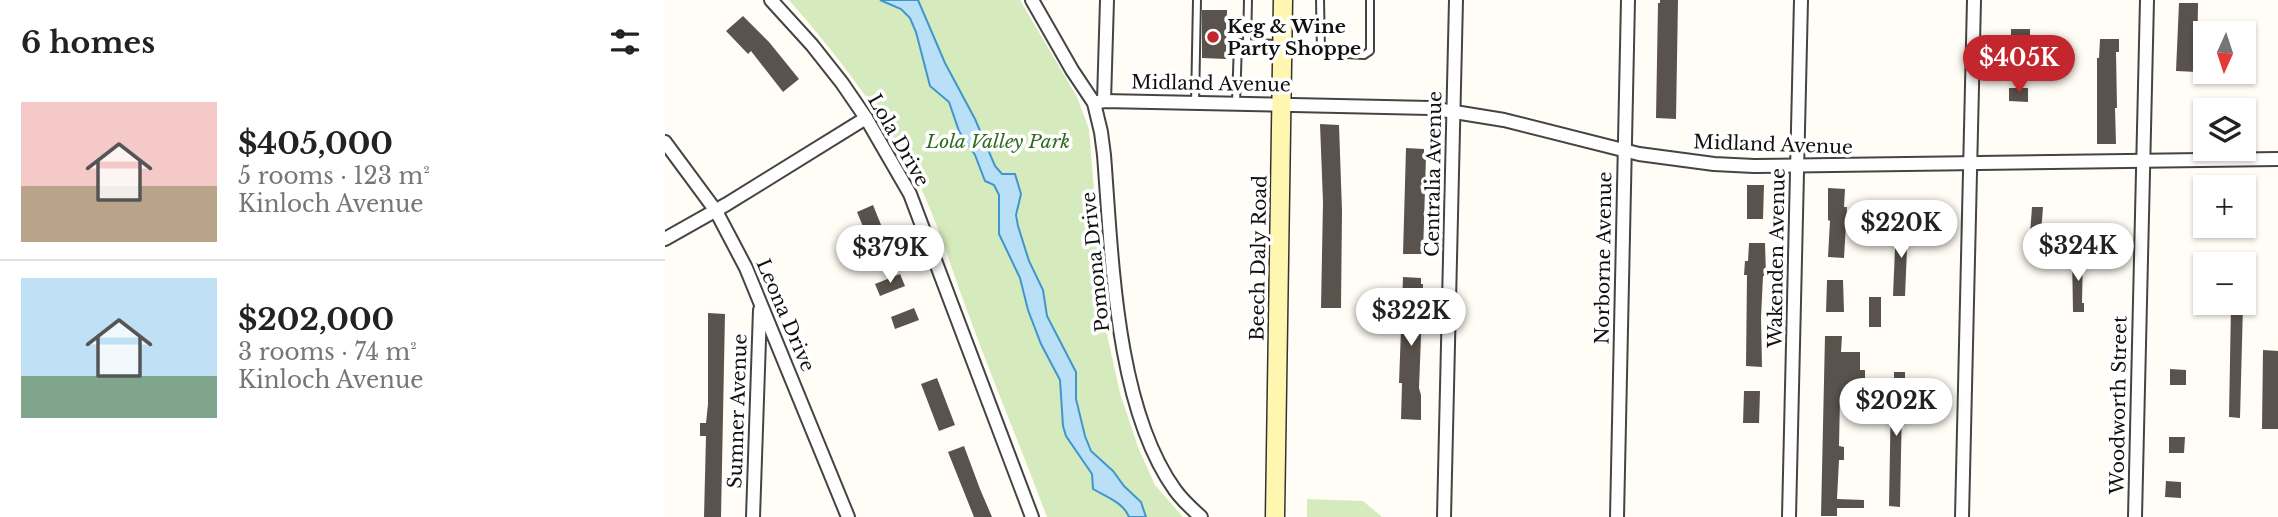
<!DOCTYPE html>
<meta charset="utf-8">
<style>
:root{--surface:#fff;--page:#f6f6f6;--text:#222;--muted:#767676;--line:#e0e0e0;--accent:#c4262e}
body{margin:0;font-family:"Libre Baskerville",serif;background:var(--page);color:var(--text);height:100vh;display:flex;flex-direction:column;font-size:26px;white-space:nowrap}
*{box-sizing:border-box;margin:0}
p{font-size:23px;color:var(--muted)}
.icon{flex:none;width:38px;height:38px;fill:none;stroke:currentColor;stroke-width:2;stroke-linecap:round;stroke-linejoin:round}
.map{position:relative;flex:1;overflow:hidden}
.side{display:flex;flex-direction:column;background:var(--surface);width:665px}
.side>*{flex:none}
.needle{width:46px;rotate:183deg}
.controls{position:absolute;left:1528px;top:21px;display:grid;gap:14px}
.controls a{display:grid;place-items:center;width:63px;height:63px;border-radius:0px;background:var(--surface);box-shadow:0 2px 5px #0004;font-size:35px}
.price{position:absolute;translate:-50% -60px;padding:0 16px;border-radius:24px;background:#fff;color:#222;font-size:23px;line-height:46px;filter:drop-shadow(0 2px 4px #0008)}
.price::after{content:'';position:absolute;left:50%;top:42px;width:21px;height:16px;margin-left:-10px;background:inherit;clip-path:polygon(0 0,100% 0,50% 100%)}
.price.selected{background:var(--accent);color:#fff}
ul{padding:0;list-style:none}
li{display:flex;align-items:center;gap:21px;height:175px;padding:0 21px}
li+li{border-top:2px solid var(--line)}
li span{display:grid;place-items:center;flex:none;width:196px;height:140px;border-radius:0px;color:#555}
li>.icon{margin-inline-start:auto}
span .icon{width:84px;height:84px;fill:#fffc;stroke-width:1}
li b{font-size:30px}
h2{display:flex;justify-content:space-between;align-items:center;height:84px;padding:0 21px;font-size:30px}
main{display:flex;flex:1;min-height:0}
.map>svg:first-child{display:block}
.green{fill:#d5ebbd}
.water{fill:#b9e0f7;stroke:#3f96cf;stroke-width:2}
.building{fill:#5a524d}
.lines{fill:none;stroke-linecap:round;stroke-linejoin:round}
.service-casing{stroke:#444;stroke-width:10}
.minor-casing{stroke:#444;stroke-width:16}
.secondary-casing{stroke:#333;stroke-width:21}
.service{stroke:#fff;stroke-width:6}
.minor{stroke:#fff;stroke-width:12}
.secondary{stroke:#fff6b0;stroke-width:18}
.poi-dot{fill:#c4262e;stroke:#fff;stroke-width:2.5}
.labels{text-anchor:middle;stroke-width:7;stroke-linejoin:round;paint-order:stroke}
.poi-label{font-size:19px;font-weight:bold;fill:#111;stroke:#fff;text-anchor:start}
.street-label{font-size:19px;fill:#111;stroke:#fff}
.park-label{font-size:19px;font-style:italic;fill:#2f6b1f;stroke:#fff}
</style>
<main>
<section class="side">
<h2>6 homes<svg class="icon" aria-label="filters" viewBox="0 0 24 24"><path d="M4 7h16M4 17h16"/><circle cx="9" cy="7" r="2"/><circle cx="15" cy="17" r="2"/></svg></h2>
<ul>
<li><span style="background:linear-gradient(#f6c9c9 60%,#b9a48a 0)"><svg class="icon" aria-label="home" viewBox="0 0 24 24"><path d="M3 11l9-7 9 7M6 9v11h12V9"/></svg></span><div><b>$405,000</b><p>5 rooms · 123 m²</p><p>Kinloch Avenue</p></div></li>
<li><span style="background:linear-gradient(#bfe0f5 70%,#7fa58c 0)"><svg class="icon" aria-label="home" viewBox="0 0 24 24"><path d="M3 11l9-7 9 7M6 9v11h12V9"/></svg></span><div><b>$202,000</b><p>3 rooms · 74 m²</p><p>Kinloch Avenue</p></div></li>
</ul>
</section>
<div class="map">
<svg width="1613" height="517" viewBox="0 0 1613 517">
<rect width="100%" height="100%" fill="#fffdf5"/>
<g class="green">
<path d="M124,0h231l57,97 12,32 13,159 6,51 12,54 18,54 17,38 28,32h-136c-26,-69 -54,-136 -79,-204 -18,-47 -31,-96 -55,-140 -33,-63 -77,-119 -124,-173z"/>
<path d="M642,499l56,2 19,16h-75z"/>
</g>
<path class="water" d="M215,0h38l27,63 30,56 20,47 7,8h13l6,20 -5,21 2,11 11,35 14,29 4,26 29,56v27l9,37 6,15 22,20 11,15 17,16 5,15h-17c-5,-14 -24,-21 -36,-28l-1,-15 -26,-38 -3,-10 -3,-46 -19,-36 -13,-34 -8,-32 -21,-44v-39l-5,-10 -9,-4 -10,-26 -16,-24 -10,-29 -19,-16 -14,-54 -6,-14 -9,-9z"/>
<g class="building">
<path d="M995,0h18l-2,119 -20,-1 2,-115h2z"/>
<path d="M1514,3h19l-1,69 -21,-1z"/>
<path d="M537,10h25l-1,49 -24,-1z"/>
<path d="M78,16l26,26 30,37 -16,13 -32,-41 -3,3 -22,-23z"/>
<rect x="1346" y="29" width="19" height="13"/>
<path d="M1435,39h19v13h-3l1,56h-2l1,36h-19v-86h2z"/>
<path d="M1344,88h19v14l-19,-1z"/>
<path d="M655,124l19,1 3,86 -1,97h-20l2,-106z"/>
<path d="M741,148l18,1v6l2,1 -3,98h-20z"/>
<path d="M1082,185h17l-1,34h-16z"/>
<path d="M1163,188l17,1 -1,18h3l-3,51 -16,-1 2,-36 -2,-1z"/>
<path d="M208,205l19,47 -19,8 -5,-13 3,-1 -14,-34z"/>
<path d="M1367,207h11l-2,27h-11z"/>
<path d="M1231,225h12l-3,71h-12z"/>
<path d="M1084,243h16l1,33h-3l-2,42 1,49 -16,-1 1,-91h-3l1,-14h3z"/>
<path d="M1407,255h11l-1,48h2v9h-11z"/>
<path d="M235,274l5,12 -25,10 -5,-12z"/>
<path d="M738,277l18,1v6h2l-4,104 2,7v25l-20,-1 1,-36h-3z"/>
<path d="M1162,280h16l1,32h-18z"/>
<rect x="1204" y="297" width="12" height="30"/>
<path d="M1566,305h12l-3,113 -11,-1z"/>
<path d="M249,308l5,12 -24,9 -4,-12z"/>
<path d="M43,313l17,1 -4,203h-17l2,-81h-6v-13h6l2,-19z"/>
<path d="M1160,336h17l-1,16h19v18h5v18h3v9l-28,-1 -1,50 5,1v13h-5l-2,39 27,1v8h-27v8h-16z"/>
<path d="M1598,350l15,1v78h-16z"/>
<path d="M1505,369l16,1v15h-16z"/>
<path d="M1229,372h11v32h-3l-2,103 -11,-1 2,-114h3z"/>
<path d="M272,378l18,47 -16,6 -18,-47z"/>
<path d="M1079,391h16l-1,32h-16z"/>
<path d="M1504,437h16l-1,16h-15z"/>
<path d="M299,446l16,43 12,28h-18l-26,-65z"/>
<path d="M1501,481l15,1v16l-16,-1z"/>
</g>
<g class="lines">
<g class="service-casing">
<g id="service">
<path d="M655,0l1,50 3,3 40,2 6,-4v-51"/>
<path d="M582,43l1,-43"/>
<path d="M571,103l2,-60 42,1"/>
<path d="M530,104l2,-104"/>
</g>
</g>
<g class="minor-casing">
<g id="minor">
<path d="M106,0l41,45 30,38 24,35 44,76 122,323"/>
<path d="M367,0l40,70 22,33 7,29 3,23c8,101 11,251 71,335 8,11 17,19 26,27"/>
<path d="M439,101l3,-101"/>
<path d="M429,103l10,-2 326,7 74,12 135,34 75,10 40,2 524,-7"/>
<path d="M0,142l51,69 30,57 102,249"/>
<path d="M0,239l62,-35 139,-86"/>
<path d="M88,517l7,-207"/>
<path d="M779,517l12,-517"/>
<path d="M952,517l11,-517"/>
<path d="M1124,517l12,-517"/>
<path d="M1297,517l12,-517"/>
<path d="M1470,517l12,-517"/>
</g>
</g>
<g class="secondary-casing">
<path id="secondary" d="M610,517l8,-517"/>
</g>
<use href="#service" class="service"/>
<use href="#minor" class="minor"/>
<use href="#secondary" class="secondary"/>
</g>
<circle class="poi-dot" cx="548" cy="37" r="7"/>
<g class="labels">
<g class="poi-label">
<text x="562" y="33">Keg &amp; Wine<tspan x="562" dy="22">Party Shoppe</tspan></text>
</g>
<g class="street-label">
<text transform="translate(546 83) rotate(1)" y="7">Midland Avenue</text>
<text transform="translate(234 140) rotate(60)" y="7">Lola Drive</text>
<text transform="translate(1108 144) rotate(2)" y="7">Midland Avenue</text>
<text transform="translate(768 174) rotate(-89)" y="7">Centralia Avenue</text>
<text transform="translate(593 258) rotate(-89)" y="7">Beech Daly Road</text>
<text transform="translate(938 258) rotate(-89)" y="7">Norborne Avenue</text>
<text transform="translate(1111 258) rotate(-89)" y="7">Wakenden Avenue</text>
<text transform="translate(430 262) rotate(-96)" y="7">Pomona Drive</text>
<text transform="translate(121 315) rotate(67)" y="7">Leona Drive</text>
<text transform="translate(1453 405) rotate(-89)" y="7">Woodworth Street</text>
<text transform="translate(72 411) rotate(-88)" y="7">Sumner Avenue</text>
</g>
<g class="park-label">
<text x="333" y="148">Lola Valley Park</text>
</g>
</g>
</svg>
<div class="controls">
<a><svg class="needle" viewBox="-14 -14 28 28"><path d="M0-13l5 13h-10z" fill="#e53935"/><path d="M0 13l5-13h-10z" fill="#767676"/></svg></a>
<a><svg class="icon" aria-label="layers" viewBox="0 0 24 24"><path d="M12 4l9 5-9 5-9-5zM3 14l9 5 9-5"/></svg></a>
<a>+</a>
<a>−</a>
</div>
<b class="price selected" style="left:1354px;top:95px">$405K</b>
<b class="price" style="left:1236px;top:260px">$220K</b>
<b class="price" style="left:1413px;top:283px">$324K</b>
<b class="price" style="left:225px;top:285px">$379K</b>
<b class="price" style="left:746px;top:348px">$322K</b>
<b class="price" style="left:1231px;top:438px">$202K</b>
</div>
</main>
